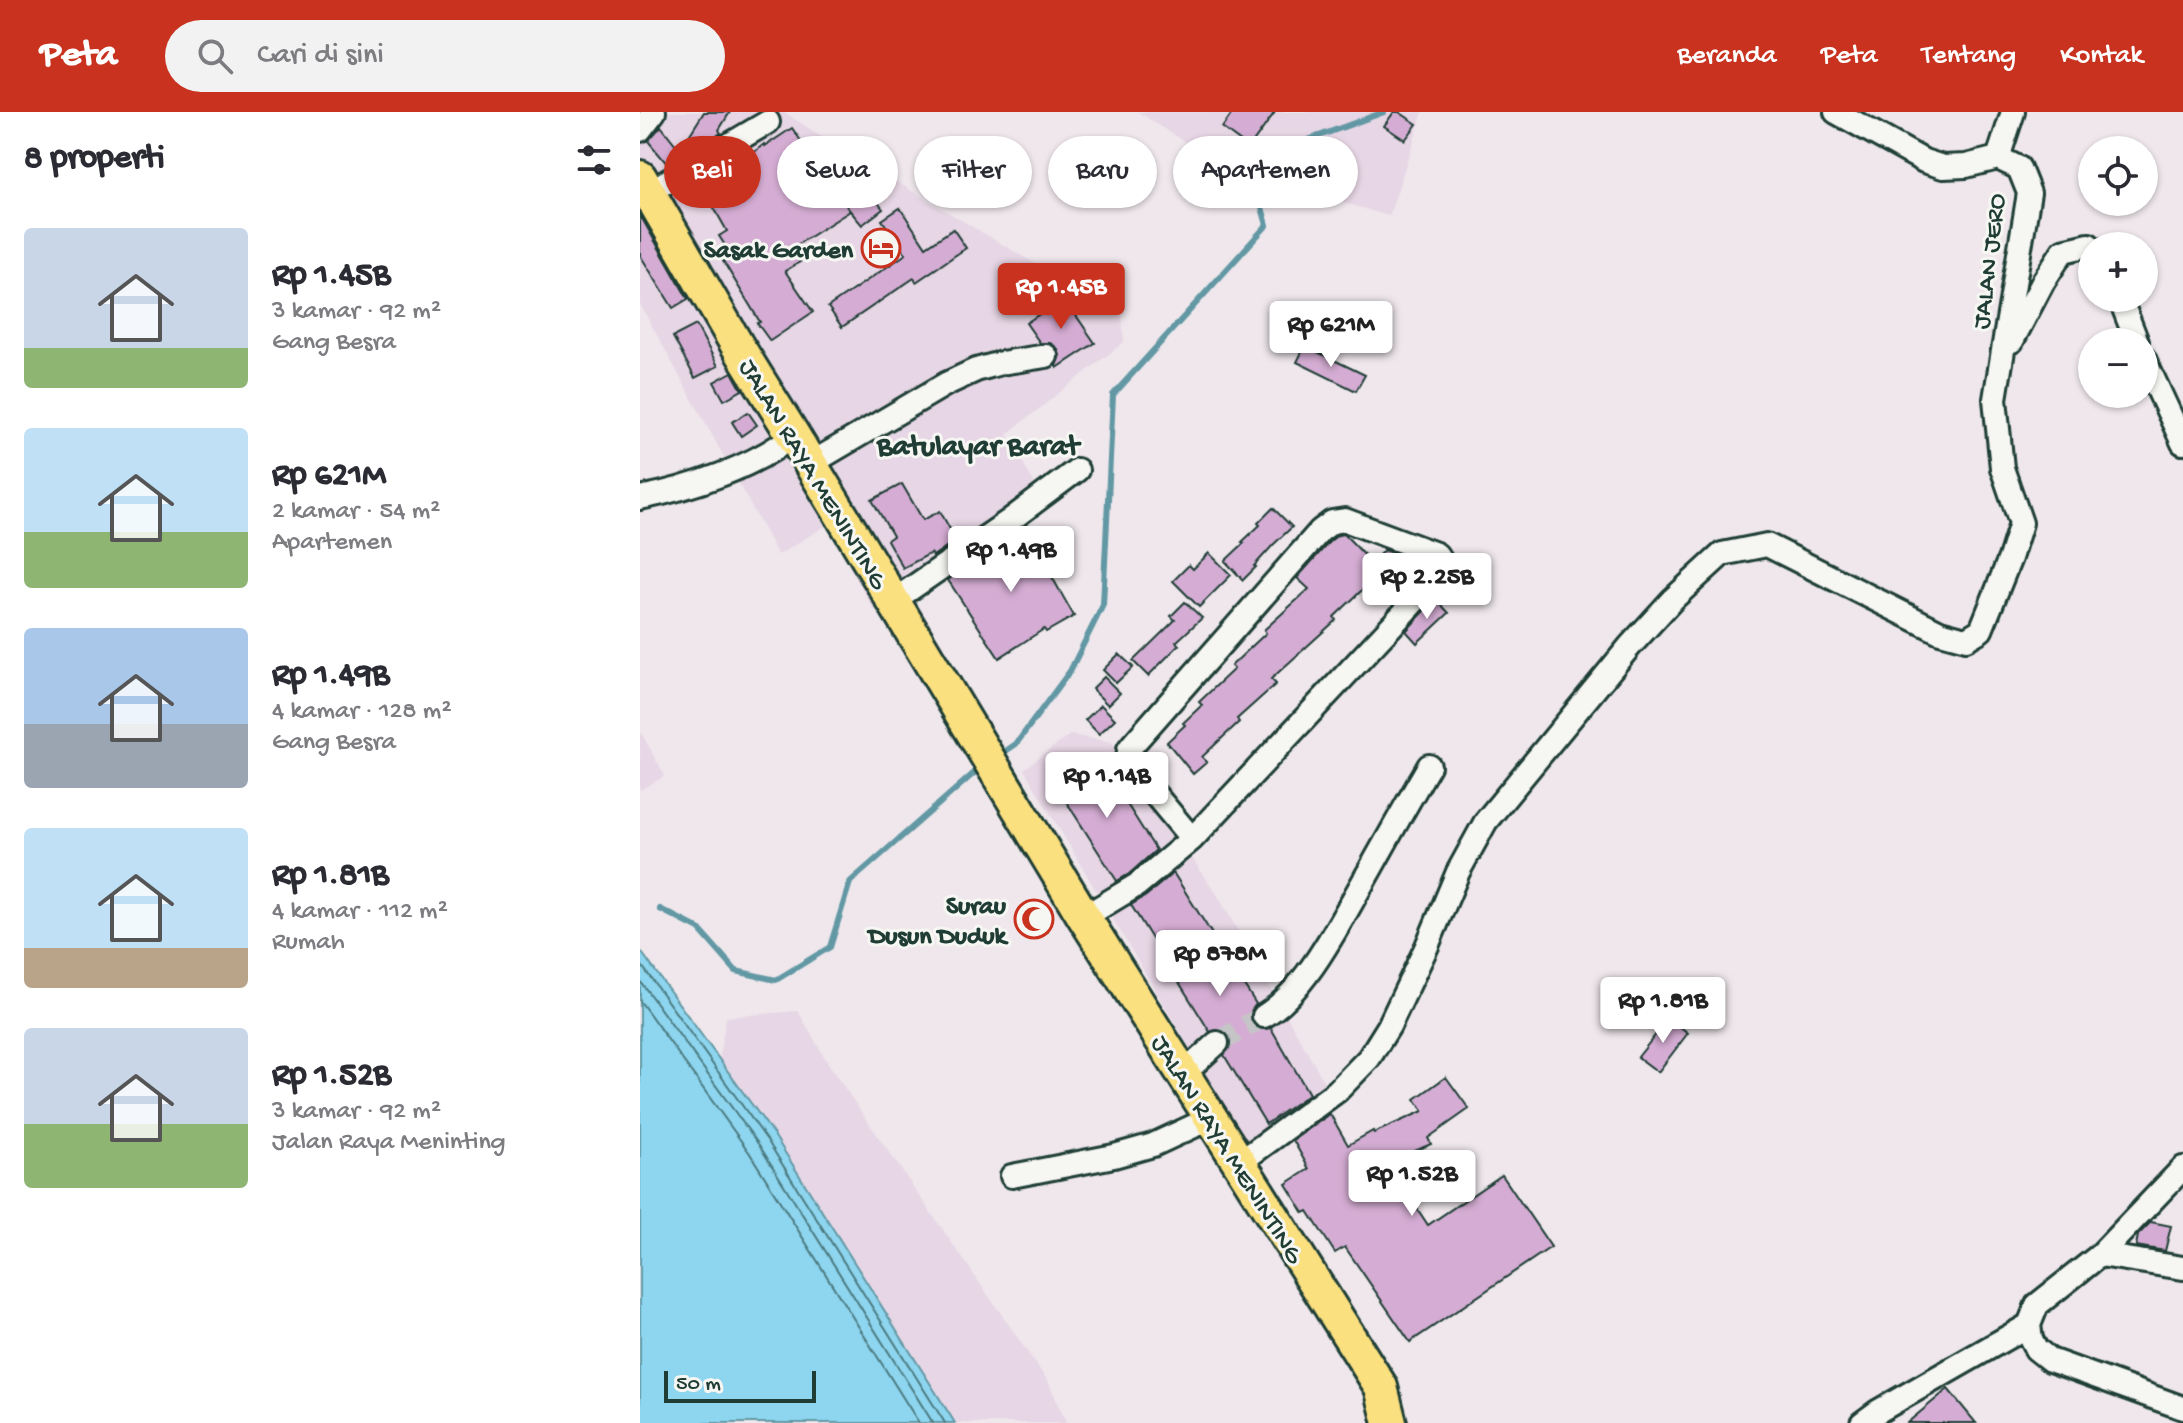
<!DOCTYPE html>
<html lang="id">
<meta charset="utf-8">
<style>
:root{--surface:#fff;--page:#f2f2f3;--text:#2b2b33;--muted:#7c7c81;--accent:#c8321e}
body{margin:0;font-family:"Gochi Hand",sans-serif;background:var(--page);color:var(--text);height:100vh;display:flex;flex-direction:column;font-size:30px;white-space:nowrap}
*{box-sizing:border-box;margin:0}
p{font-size:26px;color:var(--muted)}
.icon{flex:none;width:44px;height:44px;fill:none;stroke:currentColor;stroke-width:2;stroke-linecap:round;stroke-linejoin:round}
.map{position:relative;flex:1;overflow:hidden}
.panel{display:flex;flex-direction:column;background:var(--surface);width:640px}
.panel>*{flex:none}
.top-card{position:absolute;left:24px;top:24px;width:760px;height:72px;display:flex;gap:16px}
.controls{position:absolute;left:1438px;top:24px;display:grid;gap:16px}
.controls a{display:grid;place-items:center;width:80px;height:80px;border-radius:50%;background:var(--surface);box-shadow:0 2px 6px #0004;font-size:40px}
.scale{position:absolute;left:24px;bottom:20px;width:152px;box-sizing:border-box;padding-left:8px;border:4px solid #1f3d34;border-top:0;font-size:22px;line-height:28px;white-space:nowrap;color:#1f3d34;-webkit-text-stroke:6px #f6f6f2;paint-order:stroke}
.price{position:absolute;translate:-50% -68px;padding:0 18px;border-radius:8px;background:#fff;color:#222;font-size:26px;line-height:52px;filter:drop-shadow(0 2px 4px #0008)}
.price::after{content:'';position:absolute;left:50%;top:48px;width:24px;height:18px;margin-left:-12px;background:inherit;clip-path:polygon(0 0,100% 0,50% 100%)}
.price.on{background:var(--accent);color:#fff}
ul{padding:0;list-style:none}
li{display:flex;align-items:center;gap:24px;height:200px;padding:0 24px}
li span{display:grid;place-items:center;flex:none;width:224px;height:160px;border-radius:8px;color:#555}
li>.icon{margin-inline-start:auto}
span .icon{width:96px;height:96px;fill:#fffc;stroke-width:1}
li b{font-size:34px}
h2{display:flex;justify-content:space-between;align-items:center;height:96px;padding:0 24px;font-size:34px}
.pill{padding:0 28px;border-radius:36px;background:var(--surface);box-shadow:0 2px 6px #0004;font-size:28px;line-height:72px}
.pill.on{background:var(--accent);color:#fff}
header{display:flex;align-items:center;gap:48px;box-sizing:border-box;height:112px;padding:0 40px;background:var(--accent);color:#fff}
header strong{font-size:38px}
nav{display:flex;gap:44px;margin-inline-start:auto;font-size:28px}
.search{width:560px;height:72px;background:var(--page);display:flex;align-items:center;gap:20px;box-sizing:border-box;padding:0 28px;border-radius:44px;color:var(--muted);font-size:30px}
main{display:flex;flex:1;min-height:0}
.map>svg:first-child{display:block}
.built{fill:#e7d6e5}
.water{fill:#8ed5ef;stroke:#6298a4;stroke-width:2}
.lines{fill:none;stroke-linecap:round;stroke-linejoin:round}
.shore{stroke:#4b7a7f;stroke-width:2}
.stream{stroke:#6298a4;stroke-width:6}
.building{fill:#d5add4;stroke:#1f3d34;stroke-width:2}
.minor-tunnel{stroke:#c5c5c7;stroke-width:22;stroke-dasharray:22 11;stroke-linecap:butt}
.minor-casing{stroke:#1f3d34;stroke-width:28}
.highway-casing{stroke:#1f3d34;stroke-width:38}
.minor{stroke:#f6f6f2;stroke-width:22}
.highway{stroke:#fbe080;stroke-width:32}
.labels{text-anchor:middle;stroke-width:6;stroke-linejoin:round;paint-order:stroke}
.poi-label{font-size:26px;font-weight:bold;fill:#1f3d34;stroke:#f6f6f2;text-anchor:end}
.street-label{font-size:26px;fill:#1f3d34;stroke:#f6f6f2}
.quarter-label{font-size:30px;font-weight:bold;fill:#1f3d34;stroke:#f6f6f2}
</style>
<header>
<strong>Peta</strong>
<div class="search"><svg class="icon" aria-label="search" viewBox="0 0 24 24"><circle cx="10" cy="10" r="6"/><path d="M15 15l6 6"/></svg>Cari di sini</div>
<nav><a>Beranda</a><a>Peta</a><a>Tentang</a><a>Kontak</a></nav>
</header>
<main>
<section class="panel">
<h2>8 properti<svg class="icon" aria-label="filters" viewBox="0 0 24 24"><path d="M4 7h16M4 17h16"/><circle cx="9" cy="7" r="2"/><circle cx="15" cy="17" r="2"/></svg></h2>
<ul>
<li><span style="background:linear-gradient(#c9d6e8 75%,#8fb573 0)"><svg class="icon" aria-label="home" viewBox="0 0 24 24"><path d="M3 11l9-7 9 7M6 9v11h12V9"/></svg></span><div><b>Rp 1.45B</b><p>3 kamar · 92 m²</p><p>Gang Besra</p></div></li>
<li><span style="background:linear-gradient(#bfe0f5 65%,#8fb573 0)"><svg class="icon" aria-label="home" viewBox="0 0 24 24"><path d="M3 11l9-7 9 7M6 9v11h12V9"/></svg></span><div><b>Rp 621M</b><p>2 kamar · 54 m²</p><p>Apartemen</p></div></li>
<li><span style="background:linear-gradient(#a9c7e8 60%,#9aa5b1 0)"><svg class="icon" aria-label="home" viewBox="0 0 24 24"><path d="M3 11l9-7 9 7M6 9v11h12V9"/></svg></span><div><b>Rp 1.49B</b><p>4 kamar · 128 m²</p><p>Gang Besra</p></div></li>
<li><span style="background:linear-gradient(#bfe0f5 75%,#b9a48a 0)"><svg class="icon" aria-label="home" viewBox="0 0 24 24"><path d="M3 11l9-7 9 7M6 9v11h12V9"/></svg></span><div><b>Rp 1.81B</b><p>4 kamar · 112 m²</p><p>Rumah</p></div></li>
<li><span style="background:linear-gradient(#c9d6e8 60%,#8fb573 0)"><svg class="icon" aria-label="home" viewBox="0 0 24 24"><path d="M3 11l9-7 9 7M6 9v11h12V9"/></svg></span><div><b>Rp 1.52B</b><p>3 kamar · 92 m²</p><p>Jalan Raya Meninting</p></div></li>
</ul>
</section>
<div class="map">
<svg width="1543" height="1311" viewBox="0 0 1543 1311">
<rect width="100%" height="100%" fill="#efe7ec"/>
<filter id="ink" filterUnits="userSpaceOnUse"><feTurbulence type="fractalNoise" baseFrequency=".0125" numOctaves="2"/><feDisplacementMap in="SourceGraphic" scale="16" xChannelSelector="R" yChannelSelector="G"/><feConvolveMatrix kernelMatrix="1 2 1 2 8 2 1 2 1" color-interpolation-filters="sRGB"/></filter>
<g filter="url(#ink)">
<g class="built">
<path d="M0,0h143l83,52 256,151 2,27 -117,92 32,58 -165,118 -47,-85 -49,30 -138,-251z"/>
<path d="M498,0h285l-34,104 -162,-47z"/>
<path d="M0,619l25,45 -25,14z"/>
<path d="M430,623l42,7 106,154 112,196 -83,53 -223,-376z"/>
<path d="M158,899l32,56 219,316 17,40h-111l-181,-288 -55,-75 7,-43z"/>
</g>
<path class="water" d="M0,838l134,185 181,288h-315z"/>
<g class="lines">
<g class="shore">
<path d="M0,851l127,177 178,283"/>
<path d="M0,869l119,164 174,278"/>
<path d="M0,889l109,151 170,271"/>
</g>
<g class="stream">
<path d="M357,645l19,-13 54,-73 33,-66 10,-210 154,-170 -18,-63 135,-50"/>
<path d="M20,797l39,20 37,42 40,9 54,-33 20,-65 131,-115"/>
</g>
</g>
<g class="building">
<path d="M64,0h26l-11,18 2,3 -53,32 -20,-24 13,-15 19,24z"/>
<path d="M593,0h42l-26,36 -27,-20z"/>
<path d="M754,0h5l18,12 -12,16 -21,-14z"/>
<path d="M152,16l51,73 21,-16 19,24 -21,16 -16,-19 4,5 -58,37 8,14 -15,9 28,41 -43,29 -13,-18 3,-1 -37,-61 9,-5 -13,-20 8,-5 -18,-32 -5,4 -10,-15 -4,3 -4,-4 51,-31 5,6 22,-18 1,2z"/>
<path d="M260,96l26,39 27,-18 13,19 -50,34 -2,-4 -72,49 -14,-20 78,-53 -24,-34z"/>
<path d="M0,103l48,84 -15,9 -33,-53z"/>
<path d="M424,186l31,45 -38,25 -1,-2 4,-11 -3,-7 -7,-5h-10l-14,-20z"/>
<path d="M56,213l22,41 -23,12 -22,-41z"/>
<path d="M665,234l60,29 -9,16 -59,-29z"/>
<path d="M92,260l10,18 -18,10 -10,-18z"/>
<path d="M108,300l9,13 -16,11 -9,-14z"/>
<path d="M262,372l21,36 17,-9 16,29 -23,16 -2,-3 -28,15 -16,-28 6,-4 -21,-36z"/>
<path d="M633,396l19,19 -19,18 -19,21 2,1 -13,13 -18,-19 19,-18 -2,-1 18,-17 -2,-2z"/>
<path d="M384,415l50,89 -28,16 -2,-3 -45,29 -51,-78z"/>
<path d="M704,422l37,38 -47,45 2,3 -65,59 5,5 -39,35 2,3 -37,35 5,5 -14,12 -26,-32 18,-17 -2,-2 19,-18 -3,-3 35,-33 -3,-3 35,-33 -2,-3 45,-41 -12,-11 33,-37 8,-6z"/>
<path d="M744,438l16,6 10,9 -17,17 -20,-21z"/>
<path d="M569,441l22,22 -32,32 -26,-26 16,-16 4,4z"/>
<path d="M796,487l13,14 -32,30 -11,-12z"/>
<path d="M545,490l17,16 -26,24 3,3 -31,31 -15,-15 42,-41 -4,-4z"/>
<path d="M479,542l14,13 -17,16 -13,-13z"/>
<path d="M464,565l16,16 -12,12 -16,-16z"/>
<path d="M461,593l14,14 -16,15 -14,-14z"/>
<path d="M459,648l57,90 -27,24 -12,7 -60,-94z"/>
<path d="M532,762h2l82,130 -5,7 1,13 7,5 12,-1 38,66 -43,30 -42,-69 6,-9 -2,-12 -8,-4 -10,2 -79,-127 15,-9z"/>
<rect x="385" y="796" width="22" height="24"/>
<path d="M1029,906l19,15 -30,39 -20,-15z"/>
<path d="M806,965l23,32 -41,29 3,6 -44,19 41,62 74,-50 49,72 -141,95 -65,-95 -10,6 -27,-42 -4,2 -18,-29 23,-15 -16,-29 37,-26 18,31 25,-14 1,2 49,-22 -8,-12z"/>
<path d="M1511,1110l20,4 -6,25 -29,-5 2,-11z"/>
<path d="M1308,1277l28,34h-69z"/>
</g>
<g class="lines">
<path class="minor-tunnel" d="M577,931l47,-27"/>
<g class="minor-casing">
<g id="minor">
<path d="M0,18l14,-18"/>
<path d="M1358,46l15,-46"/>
<path d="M9,80l119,-70"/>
<path d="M1480,186l17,44"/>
<path d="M1372,229l31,-59 20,-31 26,-6 3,3"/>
<path d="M1504,247l39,84"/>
<path d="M170,352l136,-80 30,-14 25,-7 45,-7"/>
<path d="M0,386c47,-9 118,-32 153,-63"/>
<path d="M253,489l116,-80 68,-51"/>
<path d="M444,805l53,-32 55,-46 249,-266c3,-8 1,-12 -5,-19l-91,-34 -13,2 -12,9 -187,213 -4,5 -1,13 64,77"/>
<path d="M624,904c42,-26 73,-89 98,-132 22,-39 44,-79 67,-118"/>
<path d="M543,962l34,-31"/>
<path d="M599,1051l98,-72 32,-33 20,-32 38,-80 31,-74 28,-51 144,-175 43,-47 49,-45 45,-9 173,87 26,7 15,-9 29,-72 11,-35 -19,-55 -7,-69 34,-206 -10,-25 -21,-10 -32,8 -23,1 -19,-6 -88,-49"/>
<path d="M1543,1056l-83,87 -63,50 -8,20 2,14 5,10 14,11 133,48"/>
<path d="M372,1064l102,-20 39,-11 58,-27"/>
<path d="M1460,1143l83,13"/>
<path d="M1222,1311l15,-11 152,-87"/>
</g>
</g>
<g class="highway-casing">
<path id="highway" d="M0,65l97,168 56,90 291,482 297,470 9,36"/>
</g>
<use href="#minor" class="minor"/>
<use href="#highway" class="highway"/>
</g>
</g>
<defs>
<g id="hotel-ring" transform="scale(2)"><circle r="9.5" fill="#f6f6f2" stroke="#c8321e" stroke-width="1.5"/><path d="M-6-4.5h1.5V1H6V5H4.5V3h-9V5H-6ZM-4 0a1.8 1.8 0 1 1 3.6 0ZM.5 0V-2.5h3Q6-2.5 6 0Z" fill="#c8321e"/></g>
<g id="mosque-ring" transform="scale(2)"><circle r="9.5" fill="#f6f6f2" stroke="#c8321e" stroke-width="1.5"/><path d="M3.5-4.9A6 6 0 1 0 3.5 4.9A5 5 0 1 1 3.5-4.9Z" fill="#c8321e"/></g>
</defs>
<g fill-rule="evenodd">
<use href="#hotel-ring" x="241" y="136"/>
<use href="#mosque-ring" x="394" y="807"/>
</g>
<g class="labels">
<g class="poi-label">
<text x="213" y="145">Sasak Garden</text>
<text x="366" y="801">Surau<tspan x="366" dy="30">Dusun Duduk</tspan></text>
</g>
<g class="street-label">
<text transform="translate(1347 149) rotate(-83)" y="9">JALAN JERO</text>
<text transform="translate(175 361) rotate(59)" y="9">JALAN RAYA MENINTING</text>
<text transform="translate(589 1036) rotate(58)" y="9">JALAN RAYA MENINTING</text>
</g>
<g class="quarter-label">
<text x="338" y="342">Batulayar Barat</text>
</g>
</g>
</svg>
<div class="controls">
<a><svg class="icon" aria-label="locate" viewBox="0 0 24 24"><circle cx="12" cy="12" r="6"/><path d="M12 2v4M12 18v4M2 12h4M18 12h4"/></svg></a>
<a>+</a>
<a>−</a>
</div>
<div class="scale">50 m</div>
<b class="price on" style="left:421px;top:219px">Rp 1.45B</b>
<b class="price" style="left:691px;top:257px">Rp 621M</b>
<b class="price" style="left:371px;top:482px">Rp 1.49B</b>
<b class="price" style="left:787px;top:509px">Rp 2.25B</b>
<b class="price" style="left:467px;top:708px">Rp 1.14B</b>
<b class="price" style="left:580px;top:886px">Rp 878M</b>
<b class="price" style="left:1023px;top:933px">Rp 1.81B</b>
<b class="price" style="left:772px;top:1106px">Rp 1.52B</b>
<div class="top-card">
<a class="pill on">Beli</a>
<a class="pill">Sewa</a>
<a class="pill">Filter</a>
<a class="pill">Baru</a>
<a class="pill">Apartemen</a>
</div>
</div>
</main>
